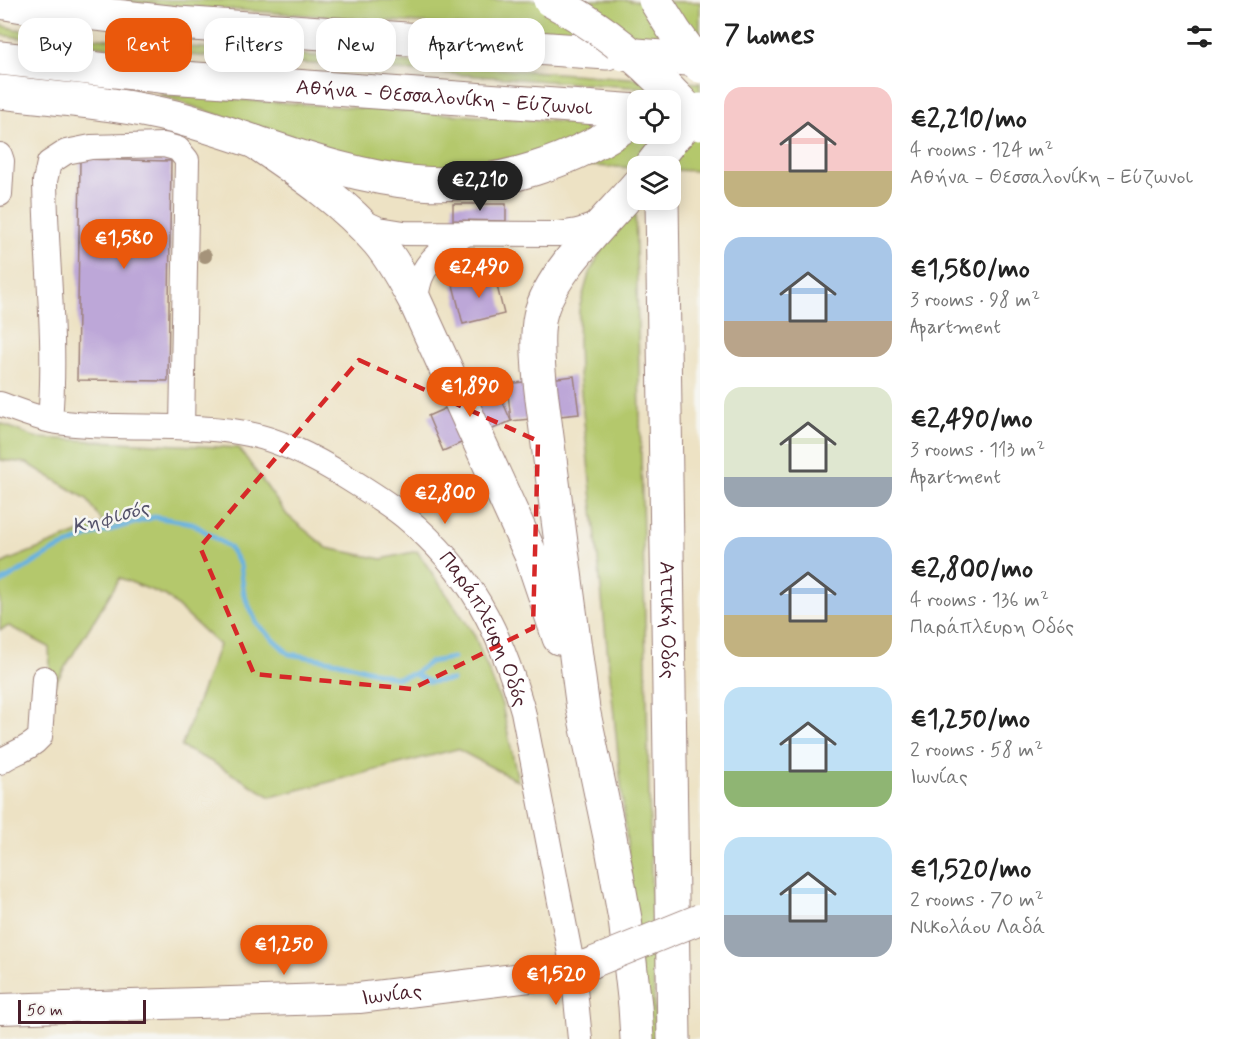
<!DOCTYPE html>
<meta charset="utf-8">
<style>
:root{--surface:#fff;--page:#f6f6f6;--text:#222;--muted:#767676;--accent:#ea580c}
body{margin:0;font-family:Mynerve,sans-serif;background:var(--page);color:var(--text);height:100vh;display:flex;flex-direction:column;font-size:22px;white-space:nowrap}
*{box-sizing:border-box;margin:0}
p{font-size:20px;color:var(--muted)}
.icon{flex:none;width:33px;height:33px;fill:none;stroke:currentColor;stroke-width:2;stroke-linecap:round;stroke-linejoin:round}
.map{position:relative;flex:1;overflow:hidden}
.details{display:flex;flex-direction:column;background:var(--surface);width:540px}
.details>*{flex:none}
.hud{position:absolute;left:18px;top:18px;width:570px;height:54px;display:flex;gap:12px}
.fabs{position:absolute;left:627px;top:90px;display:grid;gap:12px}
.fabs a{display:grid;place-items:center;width:54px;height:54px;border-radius:12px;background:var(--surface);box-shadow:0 3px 15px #0003;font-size:30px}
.scale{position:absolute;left:18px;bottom:15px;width:128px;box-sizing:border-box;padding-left:6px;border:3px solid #4a1f2b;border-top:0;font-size:16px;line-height:21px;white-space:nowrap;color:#4a1f2b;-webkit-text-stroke:4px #f6f6f2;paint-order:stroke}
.price{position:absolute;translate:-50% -51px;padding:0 14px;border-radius:21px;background:var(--accent);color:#fff;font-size:20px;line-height:39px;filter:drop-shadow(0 2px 3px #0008)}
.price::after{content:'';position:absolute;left:50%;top:36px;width:18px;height:14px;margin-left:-9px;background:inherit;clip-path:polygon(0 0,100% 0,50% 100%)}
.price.selected{background:#222;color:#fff}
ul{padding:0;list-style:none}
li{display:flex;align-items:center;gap:18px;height:150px;padding:0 24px}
li span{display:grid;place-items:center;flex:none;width:168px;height:120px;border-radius:18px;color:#555}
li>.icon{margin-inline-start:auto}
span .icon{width:72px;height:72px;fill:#fffc;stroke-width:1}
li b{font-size:26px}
h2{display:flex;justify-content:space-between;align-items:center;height:72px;padding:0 24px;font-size:26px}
.pill{padding:0 21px;border-radius:18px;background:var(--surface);box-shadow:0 3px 15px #0003;font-size:21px;line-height:54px}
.pill.selected{background:var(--accent);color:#fff}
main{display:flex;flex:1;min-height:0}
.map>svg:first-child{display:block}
.green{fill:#b4c86c;stroke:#7f744c;stroke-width:1.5}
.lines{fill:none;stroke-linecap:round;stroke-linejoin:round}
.stream{stroke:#68b2e0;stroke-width:5}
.building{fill:#bda7d8}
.minor-casing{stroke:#9c8078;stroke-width:26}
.major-casing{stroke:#9c8078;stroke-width:32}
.highway-casing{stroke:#9c8078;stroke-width:35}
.minor{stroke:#fff;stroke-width:24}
.major{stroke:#fff;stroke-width:30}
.highway{stroke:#fff;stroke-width:33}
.major-bridge-casing{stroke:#9c8078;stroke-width:32;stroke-linecap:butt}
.highway-bridge-casing{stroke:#9c8078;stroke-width:35;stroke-linecap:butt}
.major-bridge{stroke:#fff;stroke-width:30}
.highway-bridge{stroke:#fff;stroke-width:33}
.tree{fill:#a5937a}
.marked{fill:none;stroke:#d62828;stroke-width:4.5;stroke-dasharray:12 8;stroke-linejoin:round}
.labels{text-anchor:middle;stroke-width:5;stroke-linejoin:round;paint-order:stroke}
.street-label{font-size:21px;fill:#4a1f2b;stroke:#f6f6f2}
.water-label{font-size:22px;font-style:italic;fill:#54526a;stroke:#f6f6f2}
</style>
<main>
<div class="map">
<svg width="700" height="1039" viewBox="0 0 700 1039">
<rect width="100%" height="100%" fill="#f6f6f2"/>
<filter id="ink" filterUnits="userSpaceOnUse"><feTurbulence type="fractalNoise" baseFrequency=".0167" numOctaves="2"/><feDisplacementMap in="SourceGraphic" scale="12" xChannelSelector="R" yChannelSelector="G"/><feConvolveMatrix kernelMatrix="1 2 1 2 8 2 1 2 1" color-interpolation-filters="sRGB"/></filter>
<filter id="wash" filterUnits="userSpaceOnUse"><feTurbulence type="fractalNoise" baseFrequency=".008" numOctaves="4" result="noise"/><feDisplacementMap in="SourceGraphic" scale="24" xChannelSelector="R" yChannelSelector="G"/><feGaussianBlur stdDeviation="1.35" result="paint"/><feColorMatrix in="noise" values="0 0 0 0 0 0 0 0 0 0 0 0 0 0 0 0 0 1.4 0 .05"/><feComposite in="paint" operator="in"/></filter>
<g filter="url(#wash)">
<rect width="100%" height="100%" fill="#ede2c4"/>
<g class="green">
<path d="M128,0h502v1l70,1v41l-575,-41z"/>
<path d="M0,25l15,4 159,17 526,37v9l-526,-38 -160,-17 -14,-2z"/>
<path d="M157,94l480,33 1,7h32l30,-3v40l-29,-1 -1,-4 -33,2 -113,-5 -42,11 -113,-11 -87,-30 -61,-17z"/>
<path d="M635,205l20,834h-8l-68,-666 -1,-31 1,-33 9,-32 14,-29z"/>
<path d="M0,423l36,15 203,10 48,67 40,33 55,11 35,-8 57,83 28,71 16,76 -61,-32 -186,48 -59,-35 -31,-15 38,-102 -53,-49 -46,-18 -69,112 -2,-43 -40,-21 -9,4v-65l7,-4 96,-38 -16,-24 -60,-36 -27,-3z"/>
</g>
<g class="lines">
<g class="stream">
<path d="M0,583l55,-33 37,-15 62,-18 38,6 37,24 11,18 4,30 13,29 32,30 50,8 57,16 18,-4 16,-12 23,-4"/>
<path d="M414,674l15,8 23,-2"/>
</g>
</g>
<g id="blocks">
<g class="building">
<path d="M80,159l91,2 -3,220 -91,-1z"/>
<path d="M453,204h53v17l-53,-1z"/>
<path d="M494,274l10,40 -41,10 -10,-39z"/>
<path d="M574,376l5,38 -68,7 -4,-37z"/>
<path d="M496,386l15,35 -68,30 -15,-35z"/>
</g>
</g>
</g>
<g filter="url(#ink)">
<use href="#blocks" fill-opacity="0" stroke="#9c8078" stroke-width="1.5"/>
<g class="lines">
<g class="minor-casing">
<g id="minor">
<path d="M0,155l2,6 -2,33"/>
<path d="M359,220l20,9 25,4 154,1c16,-2 30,-4 44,-13"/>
<path d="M415,301c2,-7 3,-17 6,-24 8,-20 28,-33 46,-44"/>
<path id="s1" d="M0,404c17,6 34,13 52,17 20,4 42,4 63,5 39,1 79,0 117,5 42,5 82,26 117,48 19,12 39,24 56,38 66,55 95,113 118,194l50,258 7,70"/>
<path d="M50,420c7,-79 -4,-159 -5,-239l4,-18 17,-11 25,-5 73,-2 14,4 9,11 -5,267"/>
<path d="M0,762c13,-10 29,-12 40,-25l4,-59"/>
</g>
</g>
<g class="major-casing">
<g id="major">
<path id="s2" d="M0,1009l359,-11 195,-24 35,-10"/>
</g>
</g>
<g class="highway-casing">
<g id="highway">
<path d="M0,2l23,4 155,17 429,30"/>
<path id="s3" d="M0,58l169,19 469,34"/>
<path d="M0,92c60,7 121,11 179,26 80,22 158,58 241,65 76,6 156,-22 218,-66"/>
<path d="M255,142c44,30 88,59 123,100 15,18 26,39 37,59l116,254 28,83"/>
<path id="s4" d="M662,200l12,839"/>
<path d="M637,1039l-2,-33 -10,-87 -15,-82 -27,-128 -41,-310c-3,-24 -7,-60 -2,-83 9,-43 69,-98 98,-132"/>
</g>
</g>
<use href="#minor" class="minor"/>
<use href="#major" class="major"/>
<use href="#highway" class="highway"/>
<g class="major-bridge-casing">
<path id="major-bridge" d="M589,964l111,-45"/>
</g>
<g class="highway-bridge-casing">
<g id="highway-bridge">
<path d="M550,0c49,25 88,56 125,96 9,9 18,18 25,28"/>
<path d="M655,0l20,32 25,34"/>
<path d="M624,54l76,6"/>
<path d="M651,166l20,-26 29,-30"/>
</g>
</g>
<use href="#major-bridge" class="major-bridge"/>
<use href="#highway-bridge" class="highway-bridge"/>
</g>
<circle class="tree" cx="205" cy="256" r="7"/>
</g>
<path class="marked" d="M359,360l179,81 -5,187 -121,61 -158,-15 -54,-127z"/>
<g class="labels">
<g class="street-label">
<text dy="7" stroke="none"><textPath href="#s3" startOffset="446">Αθήνα - Θεσσαλονίκη - Εύζωνοι</textPath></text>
<text dy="7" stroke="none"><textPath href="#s4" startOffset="420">Αττική Οδός</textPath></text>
<text dy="7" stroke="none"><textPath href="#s1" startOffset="570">Παράπλευρη Οδός</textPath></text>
<text dy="7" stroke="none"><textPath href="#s2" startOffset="392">Ιωνίας</textPath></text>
</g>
<g class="water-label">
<text transform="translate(110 516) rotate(-15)" y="8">Κηφισός</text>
</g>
</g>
</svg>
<div class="fabs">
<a><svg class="icon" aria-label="locate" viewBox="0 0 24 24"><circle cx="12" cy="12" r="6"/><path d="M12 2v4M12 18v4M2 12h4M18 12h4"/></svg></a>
<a><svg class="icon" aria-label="layers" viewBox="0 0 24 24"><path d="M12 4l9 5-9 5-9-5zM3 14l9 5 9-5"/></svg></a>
</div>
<div class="scale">50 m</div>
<b class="price selected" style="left:480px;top:212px">€2,210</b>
<b class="price" style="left:124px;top:270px">€1,580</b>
<b class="price" style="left:479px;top:299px">€2,490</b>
<b class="price" style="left:470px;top:418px">€1,890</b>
<b class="price" style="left:445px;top:525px">€2,800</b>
<b class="price" style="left:284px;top:976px">€1,250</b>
<b class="price" style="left:556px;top:1006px">€1,520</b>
<div class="hud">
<a class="pill">Buy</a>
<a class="pill selected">Rent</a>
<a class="pill">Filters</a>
<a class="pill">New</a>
<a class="pill">Apartment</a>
</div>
</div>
<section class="details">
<h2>7 homes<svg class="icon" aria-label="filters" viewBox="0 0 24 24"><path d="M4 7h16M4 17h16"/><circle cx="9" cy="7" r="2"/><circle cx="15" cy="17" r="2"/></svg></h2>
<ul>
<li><span style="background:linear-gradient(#f6c9c9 70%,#c2b280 0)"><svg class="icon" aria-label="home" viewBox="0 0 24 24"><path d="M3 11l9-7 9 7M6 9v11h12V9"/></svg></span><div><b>€2,210/mo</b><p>4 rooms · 124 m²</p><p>Αθήνα - Θεσσαλονίκη - Εύζωνοι</p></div></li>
<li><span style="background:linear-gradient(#a9c7e8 70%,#b9a48a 0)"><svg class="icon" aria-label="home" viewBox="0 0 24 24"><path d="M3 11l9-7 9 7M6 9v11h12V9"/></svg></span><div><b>€1,580/mo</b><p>3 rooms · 98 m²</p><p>Apartment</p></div></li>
<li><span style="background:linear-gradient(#dfe7d0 75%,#9aa5b1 0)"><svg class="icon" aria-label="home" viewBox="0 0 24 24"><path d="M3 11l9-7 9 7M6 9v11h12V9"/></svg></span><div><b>€2,490/mo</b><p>3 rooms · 113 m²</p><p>Apartment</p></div></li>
<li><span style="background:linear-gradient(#a9c7e8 65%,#c2b280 0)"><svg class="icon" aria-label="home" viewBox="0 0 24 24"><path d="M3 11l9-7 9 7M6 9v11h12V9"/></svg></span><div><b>€2,800/mo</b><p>4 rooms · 136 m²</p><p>Παράπλευρη Οδός</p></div></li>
<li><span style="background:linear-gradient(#bfe0f5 70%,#8fb573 0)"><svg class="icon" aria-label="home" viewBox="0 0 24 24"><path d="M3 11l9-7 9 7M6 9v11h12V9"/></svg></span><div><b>€1,250/mo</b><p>2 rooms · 58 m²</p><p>Ιωνίας</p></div></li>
<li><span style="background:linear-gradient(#bfe0f5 65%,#9aa5b1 0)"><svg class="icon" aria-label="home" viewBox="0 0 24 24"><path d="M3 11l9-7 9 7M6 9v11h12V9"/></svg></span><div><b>€1,520/mo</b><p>2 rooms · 70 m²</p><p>Νικολάου Λαδά</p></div></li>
</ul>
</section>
</main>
